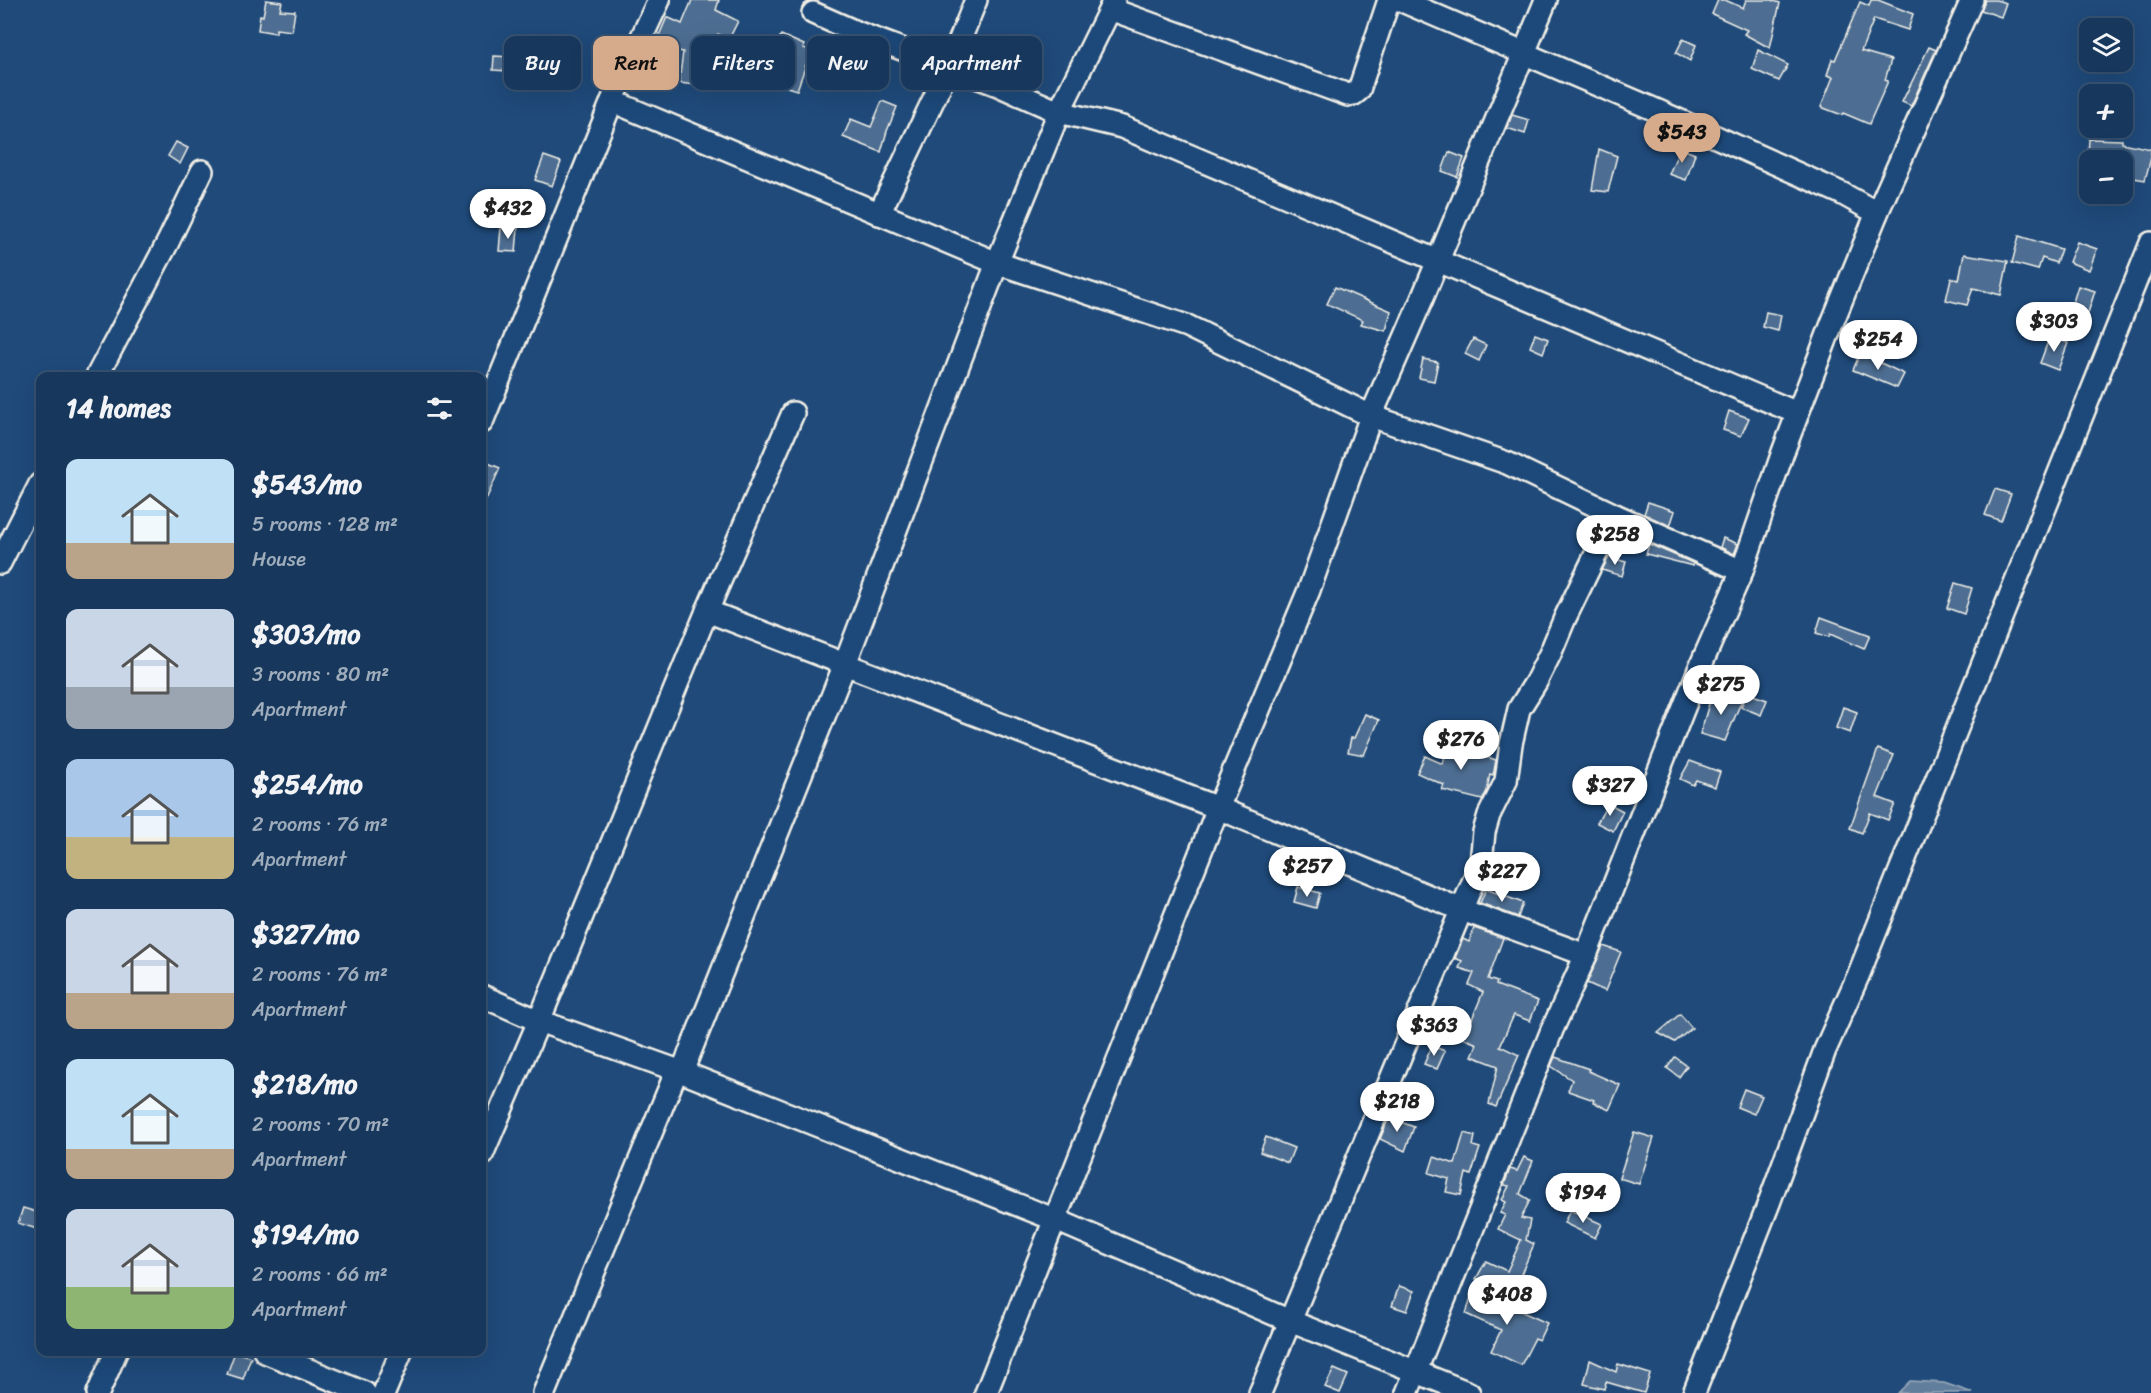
<!DOCTYPE html>
<meta charset="utf-8">
<style>
:root{--surface:#17385c;--page:#203f62;--text:#f1f3f6;--muted:#9eacbb;--line:#365272;--accent:#d6ab8b}
body{margin:0;font-family:Sriracha,sans-serif;background:var(--page);color:var(--text);height:100vh;display:flex;flex-direction:column;font-size:22px;white-space:nowrap}
*{box-sizing:border-box;margin:0}
p{font-size:20px;color:var(--muted)}
.icon{flex:none;width:33px;height:33px;fill:none;stroke:currentColor;stroke-width:2;stroke-linecap:round;stroke-linejoin:round}
.map{position:relative;flex:1;overflow:hidden}
.panel{position:absolute;left:36px;top:372px;width:450px;height:984px;display:flex;flex-direction:column;background:var(--surface);border-radius:12px;box-shadow:0 6px 24px #0002,0 0 0 2px var(--line)}
.panel>*{flex:none}
.banner{position:absolute;left:504px;top:36px;width:570px;height:54px;display:flex;gap:12px}
.fabs{position:absolute;left:2079px;top:18px;display:grid;gap:12px}
.fabs a{display:grid;place-items:center;width:54px;height:54px;border-radius:12px;background:var(--surface);box-shadow:0 6px 24px #0002,0 0 0 2px var(--line);font-size:30px}
.price{position:absolute;translate:-50% -51px;padding:0 14px;border-radius:21px;background:#fff;color:#222;font-size:20px;line-height:39px;filter:drop-shadow(0 2px 3px #0008)}
.price::after{content:'';position:absolute;left:50%;top:36px;width:18px;height:14px;margin-left:-9px;background:inherit;clip-path:polygon(0 0,100% 0,50% 100%)}
.price.current{background:var(--accent);color:#111}
ul{padding:0;list-style:none}
li{display:flex;align-items:center;gap:18px;height:150px;padding:0 30px}
li span{display:grid;place-items:center;flex:none;width:168px;height:120px;border-radius:12px;color:#555}
li>.icon{margin-inline-start:auto}
span .icon{width:72px;height:72px;fill:#fffc;stroke-width:1}
li b{font-size:26px}
h2{display:flex;justify-content:space-between;align-items:center;height:72px;padding:0 30px;font-size:26px}
.chip{padding:0 21px;border-radius:12px;background:var(--surface);box-shadow:0 6px 24px #0002,0 0 0 2px var(--line);font-size:21px;line-height:54px}
.chip.current{background:var(--accent);color:#111}
.map>svg:first-child{display:block}
.water{fill:#627e9d;stroke:#9cacbb;stroke-width:1.5}
.building{fill:#4d6e92;stroke:#f4f1e8;stroke-width:1.5}
.lines{fill:none;stroke-linecap:round;stroke-linejoin:round}
.minor-casing{stroke:#f4f1e8;stroke-width:26}
.minor{stroke:#1f4a7a;stroke-width:21}
</style>
<div class="map">
<svg width="2151" height="1393" viewBox="0 0 2151 1393">
<rect width="100%" height="100%" fill="#1f4a7a"/>
<filter id="ink" filterUnits="userSpaceOnUse"><feTurbulence type="fractalNoise" baseFrequency=".0167" numOctaves="2"/><feDisplacementMap in="SourceGraphic" scale="12" xChannelSelector="R" yChannelSelector="G"/><feConvolveMatrix kernelMatrix="1 2 1 2 8 2 1 2 1" color-interpolation-filters="sRGB"/></filter>
<g filter="url(#ink)">
<path class="water" d="M1910,1381l34,2 29,10h-75z"/>
<g class="building">
<path d="M266,0l16,2 -2,8 15,1 -3,20 -16,-2v4l-18,-3 2,-15 3,1z"/>
<path d="M692,0h27l-3,10 22,11 -9,18 -11,-5 -6,26 -12,-2 -4,27 -17,-2 4,-31 -8,-2 1,-4 -18,-8 9,-21 15,7z"/>
<path d="M1718,0h7l18,8 3,-8h25l9,3 -10,45 -26,-14 3,-4 -35,-16z"/>
<path d="M1871,0h7l35,14 -5,16 -34,-11 -13,32 30,9 -6,20 3,1 -19,43 -26,-11 -1,2 -21,-8 12,-30 -6,-2 5,-16 3,1 25,-58 9,4z"/>
<path d="M1985,0h11l10,3 -5,14 -20,-7z"/>
<path d="M781,35l23,10 -1,3 8,2 -14,40 -36,-11z"/>
<path d="M1683,39l13,6 -6,16 -14,-8z"/>
<path d="M1929,47l7,3 -25,56 -9,-4z"/>
<path d="M1758,50l30,15 -9,16 -27,-12z"/>
<path d="M494,56l34,2 -1,14 -34,-2z"/>
<path d="M882,101l15,6 -10,24 -6,21 -38,-15 8,-18 20,8z"/>
<path d="M1512,115l17,5 -4,14 -18,-6z"/>
<path d="M2089,139l33,1v3l29,6v9l-6,22 -23,-4v-19l-34,-1z"/>
<path d="M176,142l12,6 -8,16 -12,-8z"/>
<path d="M1680,148l15,6 -9,26 -17,-6z"/>
<path d="M1599,149l18,7 -9,36 -16,-2z"/>
<path d="M1449,152l15,6 -7,19 -15,-6z"/>
<path d="M544,156l17,6 -9,24 -17,-6z"/>
<path d="M501,227l17,1 -2,24 -17,-1z"/>
<path d="M2019,236l42,13 -5,14 -14,-5 -4,12 -26,-7z"/>
<path d="M2077,242l20,7 -8,21 -20,-8z"/>
<path d="M1964,254l44,7 -7,34 -28,-7 -6,17 -21,-5 5,-22 8,2z"/>
<path d="M2078,286l17,5 -9,28 -17,-4z"/>
<path d="M1335,287l56,24 -5,20 -25,-7 2,-4 -36,-16z"/>
<path d="M1766,312l15,3 -3,16 -15,-4z"/>
<path d="M1535,334l13,5 -5,14 -13,-6z"/>
<path d="M2050,336l18,7 -10,27 -18,-7z"/>
<path d="M1473,339l13,6 -7,16 -14,-7z"/>
<path d="M1860,353l44,21 -7,14 -44,-18z"/>
<path d="M1423,359l15,3 -4,19 -15,-3z"/>
<path d="M1729,411l20,7 -8,18 -18,-6z"/>
<path d="M488,463l12,5 -18,41v-33z"/>
<path d="M1995,489l16,5 -10,27 -16,-6z"/>
<path d="M1648,502l27,9 -5,15 -26,-12z"/>
<path d="M1723,538l15,6 -4,10 -14,-7z"/>
<path d="M1649,544l44,19v3l-47,-12z"/>
<path d="M1609,557l17,5 -4,14 -20,-6z"/>
<path d="M1955,583l17,5 -8,26 -17,-6z"/>
<path d="M1821,617l49,18 -6,14 -34,-15 -1,3 -13,-4z"/>
<path d="M1730,691l14,4 -19,46 -25,-7 11,-37 17,4z"/>
<path d="M1747,693l20,7 -6,15 -20,-8z"/>
<path d="M1843,707l14,5 -7,21 -14,-5z"/>
<path d="M1365,714l14,6 -15,35 -16,-3 3,-14h3z"/>
<path d="M1449,741l32,8 -3,5 18,6 -2,11 -1,4 -3,-1 -3,17 -5,9 -40,-10 2,-5 -27,-12 8,-17 18,8z"/>
<path d="M1878,749l16,6 -17,42 18,7 -7,16 -18,-7 -8,20 -12,-5z"/>
<path d="M1690,761l30,11 -5,15 -19,-7 -3,5 -13,-6z"/>
<path d="M1608,803l15,8 -10,20 -16,-8z"/>
<path d="M1298,887l22,6 -4,15 -22,-6z"/>
<path d="M1486,889l37,14 -5,14 -38,-14z"/>
<path d="M1474,928l29,10 -15,41 9,3 -1,3 42,16 -8,20 -16,-6 -14,31 19,9 -23,52 -7,-3 9,-38 -26,-10 5,-12 -23,-10 9,-19 9,4 11,-27 -14,-7 5,-12 -15,-5 3,-7 -7,-3 8,-19 6,3z"/>
<path d="M1603,946l18,6 -16,39 -18,-8z"/>
<path d="M1680,1014l12,14 -17,14 -17,-9z"/>
<path d="M1432,1046l13,5 -8,18 -13,-5z"/>
<path d="M1555,1057l34,12 -1,2 32,14 -11,25 -16,-8 1,-2 -26,-9 4,-11 -21,-14z"/>
<path d="M1675,1057l12,9 -8,11 -12,-9z"/>
<path d="M1744,1089l18,7 -8,18 -17,-7z"/>
<path d="M1391,1113l11,6 -1,3 13,5 -9,24 -25,-12z"/>
<path d="M1634,1132l20,6 -15,46 -20,-6z"/>
<path d="M1464,1133l11,3 -2,10 7,2 -9,27 -5,-2 -5,22 -15,-3 3,-13 -20,-6 5,-16 21,7z"/>
<path d="M1266,1137l28,11 -6,15 -28,-11z"/>
<path d="M1524,1157l9,4 -13,33 10,6 -9,18 9,2 -4,20 8,4 -19,44 -39,-9 10,-18 21,10 14,-31 -23,-11 7,-14 -5,-2 6,-11 -4,-2 7,-14 -5,-1 6,-16 7,2z"/>
<path d="M23,1208l17,5v17l-22,-7z"/>
<path d="M1570,1210l32,14 -7,14 -31,-15z"/>
<path d="M1399,1286l15,5 -7,20 -15,-5z"/>
<path d="M1473,1290l74,33 -8,17 -4,-2 -14,27 -30,-14 10,-21 -35,-16z"/>
<path d="M235,1352l16,5 -8,22 -16,-5z"/>
<path d="M1590,1360l26,12 2,-8 32,10 -6,19 -38,-11 -2,7 -20,-5z"/>
<path d="M1334,1369l14,6 -8,18 -15,-6z"/>
</g>
<g class="lines">
<g class="minor-casing">
<g id="minor">
<path d="M1114,0l-4,9 238,86 6,-1 5,-4 30,-90"/>
<path d="M1400,0l258,111 183,82 36,20"/>
<path d="M813,13l43,19 142,53 61,27 63,15 675,286"/>
<path d="M612,101l385,162 190,63 184,90 136,47 108,52 -50,103 -15,36 -14,28 -17,27 -8,35 -5,37 -17,34 -5,17 -3,31 -221,530"/>
<path d="M879,214l70,-147 27,-67"/>
<path d="M97,376l71,-134 34,-71"/>
<path d="M793,413l-86,198 511,197 244,102 124,45"/>
<path d="M482,422l130,-321 47,-101"/>
<path d="M1615,515l127,56"/>
<path d="M0,563l40,-79"/>
<path d="M482,996l57,25 143,51 374,148 234,101 179,72"/>
<path d="M682,1072l163,-408 152,-401 62,-151 51,-103"/>
<path d="M482,1155l57,-134 168,-410"/>
<path d="M265,1352l100,41"/>
<path d="M98,1393l18,-41"/>
<path d="M384,1393l17,-41"/>
<path d="M544,1393l133,-323"/>
<path d="M986,1393l232,-585 91,-218 62,-174 51,-117 124,-299"/>
<path d="M1407,1393l145,-363 34,-75 114,-288 42,-96 41,-119 50,-131 44,-108 95,-213"/>
<path d="M1694,1393l75,-190 56,-153 33,-74 293,-733"/>
</g>
</g>
<use href="#minor" class="minor"/>
</g>
</g>
</svg>
<div class="fabs">
<a><svg class="icon" aria-label="layers" viewBox="0 0 24 24"><path d="M12 4l9 5-9 5-9-5zM3 14l9 5 9-5"/></svg></a>
<a>+</a>
<a>−</a>
</div>
<b class="price current" style="left:1682px;top:164px">$543</b>
<b class="price" style="left:508px;top:240px">$432</b>
<b class="price" style="left:2054px;top:353px">$303</b>
<b class="price" style="left:1878px;top:371px">$254</b>
<b class="price" style="left:1615px;top:566px">$258</b>
<b class="price" style="left:1721px;top:716px">$275</b>
<b class="price" style="left:1461px;top:771px">$276</b>
<b class="price" style="left:1610px;top:817px">$327</b>
<b class="price" style="left:1307px;top:898px">$257</b>
<b class="price" style="left:1502px;top:903px">$227</b>
<b class="price" style="left:1434px;top:1057px">$363</b>
<b class="price" style="left:1397px;top:1133px">$218</b>
<b class="price" style="left:1583px;top:1224px">$194</b>
<b class="price" style="left:1507px;top:1326px">$408</b>
<div class="banner">
<a class="chip">Buy</a>
<a class="chip current">Rent</a>
<a class="chip">Filters</a>
<a class="chip">New</a>
<a class="chip">Apartment</a>
</div>
<section class="panel">
<h2>14 homes<svg class="icon" aria-label="filters" viewBox="0 0 24 24"><path d="M4 7h16M4 17h16"/><circle cx="9" cy="7" r="2"/><circle cx="15" cy="17" r="2"/></svg></h2>
<ul>
<li><span style="background:linear-gradient(#bfe0f5 70%,#b9a48a 0)"><svg class="icon" aria-label="home" viewBox="0 0 24 24"><path d="M3 11l9-7 9 7M6 9v11h12V9"/></svg></span><div><b>$543/mo</b><p>5 rooms · 128 m²</p><p>House</p></div></li>
<li><span style="background:linear-gradient(#c9d6e8 65%,#9aa5b1 0)"><svg class="icon" aria-label="home" viewBox="0 0 24 24"><path d="M3 11l9-7 9 7M6 9v11h12V9"/></svg></span><div><b>$303/mo</b><p>3 rooms · 80 m²</p><p>Apartment</p></div></li>
<li><span style="background:linear-gradient(#a9c7e8 65%,#c2b280 0)"><svg class="icon" aria-label="home" viewBox="0 0 24 24"><path d="M3 11l9-7 9 7M6 9v11h12V9"/></svg></span><div><b>$254/mo</b><p>2 rooms · 76 m²</p><p>Apartment</p></div></li>
<li><span style="background:linear-gradient(#c9d6e8 70%,#b9a48a 0)"><svg class="icon" aria-label="home" viewBox="0 0 24 24"><path d="M3 11l9-7 9 7M6 9v11h12V9"/></svg></span><div><b>$327/mo</b><p>2 rooms · 76 m²</p><p>Apartment</p></div></li>
<li><span style="background:linear-gradient(#bfe0f5 75%,#b9a48a 0)"><svg class="icon" aria-label="home" viewBox="0 0 24 24"><path d="M3 11l9-7 9 7M6 9v11h12V9"/></svg></span><div><b>$218/mo</b><p>2 rooms · 70 m²</p><p>Apartment</p></div></li>
<li><span style="background:linear-gradient(#c9d6e8 65%,#8fb573 0)"><svg class="icon" aria-label="home" viewBox="0 0 24 24"><path d="M3 11l9-7 9 7M6 9v11h12V9"/></svg></span><div><b>$194/mo</b><p>2 rooms · 66 m²</p><p>Apartment</p></div></li>
</ul>
</section>
</div>
